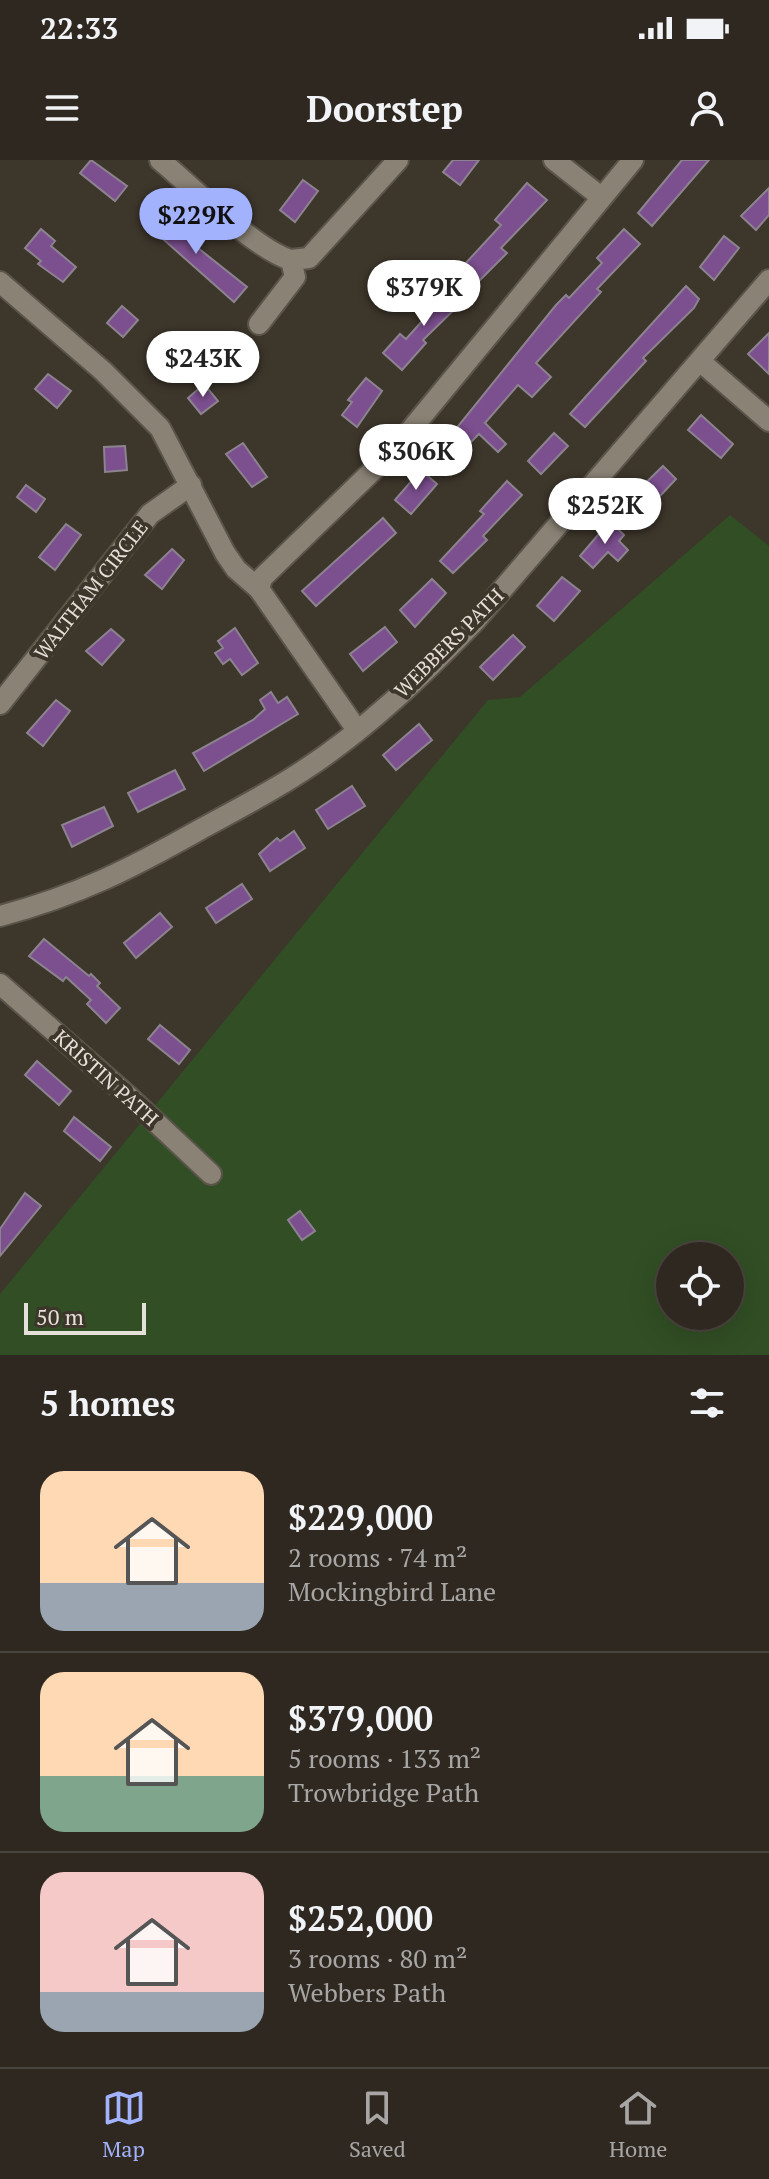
<!DOCTYPE html>
<meta charset="utf-8">
<style>
:root{--surface:#2e2820;--page:#363029;--text:#f1f3f6;--muted:#a7a6a5;--line:#49443e;--accent:#a2b2fd}
body{margin:0;font-family:"PT Serif",serif;background:var(--page);color:var(--text);height:100vh;display:flex;flex-direction:column;font-size:30px;white-space:nowrap}
*{box-sizing:border-box;margin:0}
p{font-size:26px;color:var(--muted)}
.icon{flex:none;width:44px;height:44px;fill:none;stroke:currentColor;stroke-width:2;stroke-linecap:round;stroke-linejoin:round}
.map{position:relative;height:1195px;overflow:hidden}
.details{display:flex;flex-direction:column;background:var(--surface);flex:1}
.details>*{flex:none}
.tools{position:absolute;left:656px;top:1082px;display:grid;gap:16px}
.tools a{display:grid;place-items:center;width:88px;height:88px;border-radius:50%;background:var(--surface);box-shadow:0 8px 32px #0002,0 0 0 2px var(--line);font-size:40px}
.scale{position:absolute;left:24px;bottom:20px;width:122px;box-sizing:border-box;padding-left:8px;border:4px solid #e5e0d9;border-top:0;font-size:22px;line-height:28px;white-space:nowrap;color:#e5e0d9;-webkit-text-stroke:6px #3d362b;paint-order:stroke}
.price{position:absolute;translate:-50% -68px;padding:0 18px;border-radius:28px;background:#fff;color:#222;font-size:26px;line-height:52px;filter:drop-shadow(0 2px 4px #0008)}
.price::after{content:'';position:absolute;left:50%;top:48px;width:24px;height:18px;margin-left:-12px;background:inherit;clip-path:polygon(0 0,100% 0,50% 100%)}
.price.on{background:var(--accent);color:#111}
ul{padding:0;list-style:none}
li{display:flex;align-items:center;gap:24px;height:200px;padding:0 40px}
li+li{border-top:2px solid var(--line)}
li span{display:grid;place-items:center;flex:none;width:224px;height:160px;border-radius:24px;color:#555}
li>.icon{margin-inline-start:auto}
span .icon{width:96px;height:96px;fill:#fffc;stroke-width:1}
li b{font-size:34px}
h2{display:flex;justify-content:space-between;align-items:center;height:96px;padding:0 40px;font-size:34px}
.status{display:flex;justify-content:space-between;align-items:center;height:56px;padding:0 40px;background:var(--surface);direction:ltr}
.status svg{height:22px;fill:currentColor}
header{display:flex;justify-content:space-between;align-items:center;height:104px;padding:0 40px;background:var(--surface);font-size:36px;font-weight:600}
.tab-bar{display:flex;justify-content:space-around;align-items:center;height:112px;border-top:2px solid var(--line);background:var(--surface);font-size:22px;color:var(--muted)}
.tab-bar a{display:grid;justify-items:center;gap:4px}
.tab-bar .on{color:var(--accent)}
.map>svg:first-child{display:block}
.green{fill:#314e24;fill-rule:evenodd}
.building{fill:#7c4f8f;stroke:#8c838f;stroke-width:2}
.lines{fill:none;stroke-linecap:round;stroke-linejoin:round}
.minor-casing{stroke:#5a544a;stroke-width:24}
.minor{stroke:#8a8275;stroke-width:20}
.labels{text-anchor:middle;stroke-width:8;stroke-linejoin:round;paint-order:stroke}
.street-label{font-size:20px;fill:#e5e0d9;stroke:#3d362b}
</style>
<div class="status"><b>22:33</b><svg viewBox="0 0 49 12"><path d="M0 12V9h3v3zM5 12V6h3v6zM10 12V3h3v9zM15 12V0h3v12zM26 1h20v11H26zM47 4h2v5h-2z"/></svg></div>
<header><svg class="icon" aria-label="menu" viewBox="0 0 24 24"><path d="M4 6h16M4 12h16M4 18h16"/></svg>Doorstep<svg class="icon" aria-label="person" viewBox="0 0 24 24"><circle cx="12" cy="8" r="4"/><path d="M4 21q1-7 8-7t8 7"/></svg></header>
<div class="map">
<svg width="769" height="1195" viewBox="0 0 769 1195">
<rect width="100%" height="100%" fill="#3d362b"/>
<path class="green" d="M730,355l39,31v809h-769v-61l488,-594 32,-3zM670,1096h60v60h-60z"/>
<g class="building">
<path d="M91,0l36,26 -12,15 -35,-28z"/>
<path d="M453,0h26l-19,25 -17,-13z"/>
<path d="M682,0h27l-57,66 -14,-13z"/>
<path d="M303,20l15,11 -23,31 -15,-12z"/>
<path d="M527,23l20,17 -46,48 6,5 -27,27 -16,-15 37,-40 -6,-5z"/>
<path d="M769,28v27l-13,15 -15,-14z"/>
<path d="M159,49l36,33 -2,2 54,43 -13,15 -88,-78z"/>
<path d="M41,69l14,12 -4,5 25,21 -13,15 -25,-18 3,-3 -16,-13z"/>
<path d="M624,69l16,15 -43,45 4,3 -65,71 15,14 -19,20 -14,-12 -33,38 21,21 -8,8 -19,-18 -28,28 -13,-11 118,-146 10,-10 3,3 33,-35 -5,-5z"/>
<path d="M724,76l15,12 -25,32 -14,-13z"/>
<path d="M449,124l16,15 -42,41 3,3 -24,27 -19,-17 17,-19 6,5 18,-20 -4,-3z"/>
<path d="M686,126l13,13 -5,9 -51,50 3,3 -61,66 -15,-13z"/>
<path d="M122,146l16,14 -15,17 -16,-14z"/>
<path d="M769,173v41l-21,-20z"/>
<path d="M48,214l23,17 -14,17 -22,-19z"/>
<path d="M366,218l16,13 -25,36 -15,-12 10,-13 -4,-2z"/>
<path d="M204,224l14,17 -17,13 -13,-16z"/>
<path d="M701,255l32,29 -12,14 -33,-28z"/>
<path d="M554,273l14,13 -27,28 -13,-13z"/>
<path d="M243,283l24,34 -15,10 -26,-33z"/>
<path d="M125,286l2,24 -22,2 -1,-25z"/>
<path d="M663,306l13,13 -30,32 -15,-14z"/>
<path d="M421,310l16,14 -26,30 -16,-14z"/>
<path d="M507,321l15,14 -39,41 4,4 -34,33 -13,-12 44,-47 -4,-3z"/>
<path d="M26,325l19,14 -9,13 -19,-15z"/>
<path d="M383,358l13,15 -80,73 -14,-15z"/>
<path d="M610,361l14,14 -5,6 9,9 -10,11 -10,-9 -15,16 -13,-12z"/>
<path d="M66,364l15,11 -26,35 -16,-13z"/>
<path d="M172,389l12,11 -22,29 -17,-14z"/>
<path d="M562,417l18,14 -26,30 -17,-15z"/>
<path d="M432,419l14,14 -31,34 -15,-17z"/>
<path d="M385,467l12,15 -34,29 -13,-17z"/>
<path d="M235,468l23,35 -16,12 -12,-16 -7,5 -8,-11 8,-5 -5,-7z"/>
<path d="M111,469l13,11 -22,25 -16,-14z"/>
<path d="M513,475l12,12 -32,33 -13,-13z"/>
<path d="M271,532l7,11 9,-6 11,17 -94,57 -11,-18 60,-33 12,-11 -5,-9z"/>
<path d="M56,540l14,11 -27,35 -16,-13z"/>
<path d="M419,564l13,16 -36,30 -13,-15z"/>
<path d="M175,610l10,19 -47,23 -10,-19z"/>
<path d="M352,626l13,20 -37,23 -12,-19z"/>
<path d="M104,647l9,19 -41,21 -10,-22z"/>
<path d="M294,671l11,17 -35,23 -11,-17 18,-16 3,3z"/>
<path d="M242,724l10,15 -36,24 -10,-15z"/>
<path d="M160,753l12,14 -36,31 -12,-15z"/>
<path d="M44,779l45,37 2,-2 9,9 -3,3 23,22 -14,15 -19,-19 4,-4 -25,-23 -3,4 -34,-25z"/>
<path d="M160,865l30,25 -11,14 -31,-25z"/>
<path d="M37,901l34,30 -12,14 -34,-30z"/>
<path d="M74,957l37,30 -11,14 -36,-30z"/>
<path d="M25,1033l16,13 -41,50v-27z"/>
<path d="M300,1051l15,20 -13,9 -14,-20z"/>
</g>
<g class="lines">
<g class="minor-casing">
<g id="minor">
<path d="M160,0c31,26 96,90 131,100"/>
<path d="M554,0l47,37"/>
<path d="M0,122l103,89 57,57 65,125 11,16 23,20 98,141"/>
<path d="M259,164l36,-47 -4,-17 18,-2 89,-98"/>
<path d="M701,202l68,59"/>
<path d="M259,429l3,-11 133,-129 238,-289"/>
<path d="M0,544l150,-190 41,-29"/>
<path d="M0,756c79,-21 130,-47 201,-87 33,-18 68,-36 100,-57 65,-42 122,-97 175,-152l293,-340"/>
<path d="M0,824l127,111 84,79"/>
</g>
</g>
<use href="#minor" class="minor"/>
</g>
<g class="labels">
<g class="street-label">
<text transform="translate(91 430) rotate(-52)" y="7">WALTHAM CIRCLE</text>
<text transform="translate(449 483) rotate(-45)" y="7">WEBBERS PATH</text>
<text transform="translate(106 918) rotate(42)" y="7">KRISTIN PATH</text>
</g>
</g>
</svg>
<div class="tools">
<a><svg class="icon" aria-label="locate" viewBox="0 0 24 24"><circle cx="12" cy="12" r="6"/><path d="M12 2v4M12 18v4M2 12h4M18 12h4"/></svg></a>
</div>
<div class="scale">50 m</div>
<b class="price on" style="left:196px;top:96px">$229K</b>
<b class="price" style="left:424px;top:168px">$379K</b>
<b class="price" style="left:203px;top:239px">$243K</b>
<b class="price" style="left:416px;top:332px">$306K</b>
<b class="price" style="left:605px;top:386px">$252K</b>
</div>
<section class="details">
<h2>5 homes<svg class="icon" aria-label="filters" viewBox="0 0 24 24"><path d="M4 7h16M4 17h16"/><circle cx="9" cy="7" r="2"/><circle cx="15" cy="17" r="2"/></svg></h2>
<ul>
<li><span style="background:linear-gradient(#ffd9b3 70%,#9aa5b1 0)"><svg class="icon" aria-label="home" viewBox="0 0 24 24"><path d="M3 11l9-7 9 7M6 9v11h12V9"/></svg></span><div><b>$229,000</b><p>2 rooms · 74 m²</p><p>Mockingbird Lane</p></div></li>
<li><span style="background:linear-gradient(#ffd9b3 65%,#7fa58c 0)"><svg class="icon" aria-label="home" viewBox="0 0 24 24"><path d="M3 11l9-7 9 7M6 9v11h12V9"/></svg></span><div><b>$379,000</b><p>5 rooms · 133 m²</p><p>Trowbridge Path</p></div></li>
<li><span style="background:linear-gradient(#f6c9c9 75%,#9aa5b1 0)"><svg class="icon" aria-label="home" viewBox="0 0 24 24"><path d="M3 11l9-7 9 7M6 9v11h12V9"/></svg></span><div><b>$252,000</b><p>3 rooms · 80 m²</p><p>Webbers Path</p></div></li>
</ul>
</section>
<nav class="tab-bar">
<a class="on"><svg class="icon" aria-label="map" viewBox="0 0 24 24"><path d="M3 6l6-2 6 2 6-2v14l-6 2-6-2-6 2zM9 4v14M15 6v14"/></svg>Map</a>
<a><svg class="icon" aria-label="saved" viewBox="0 0 24 24"><path d="M7 4h10v16l-5-4-5 4z"/></svg>Saved</a>
<a><svg class="icon" aria-label="home" viewBox="0 0 24 24"><path d="M3 11l9-7 9 7M6 9v11h12V9"/></svg>Home</a>
</nav>
